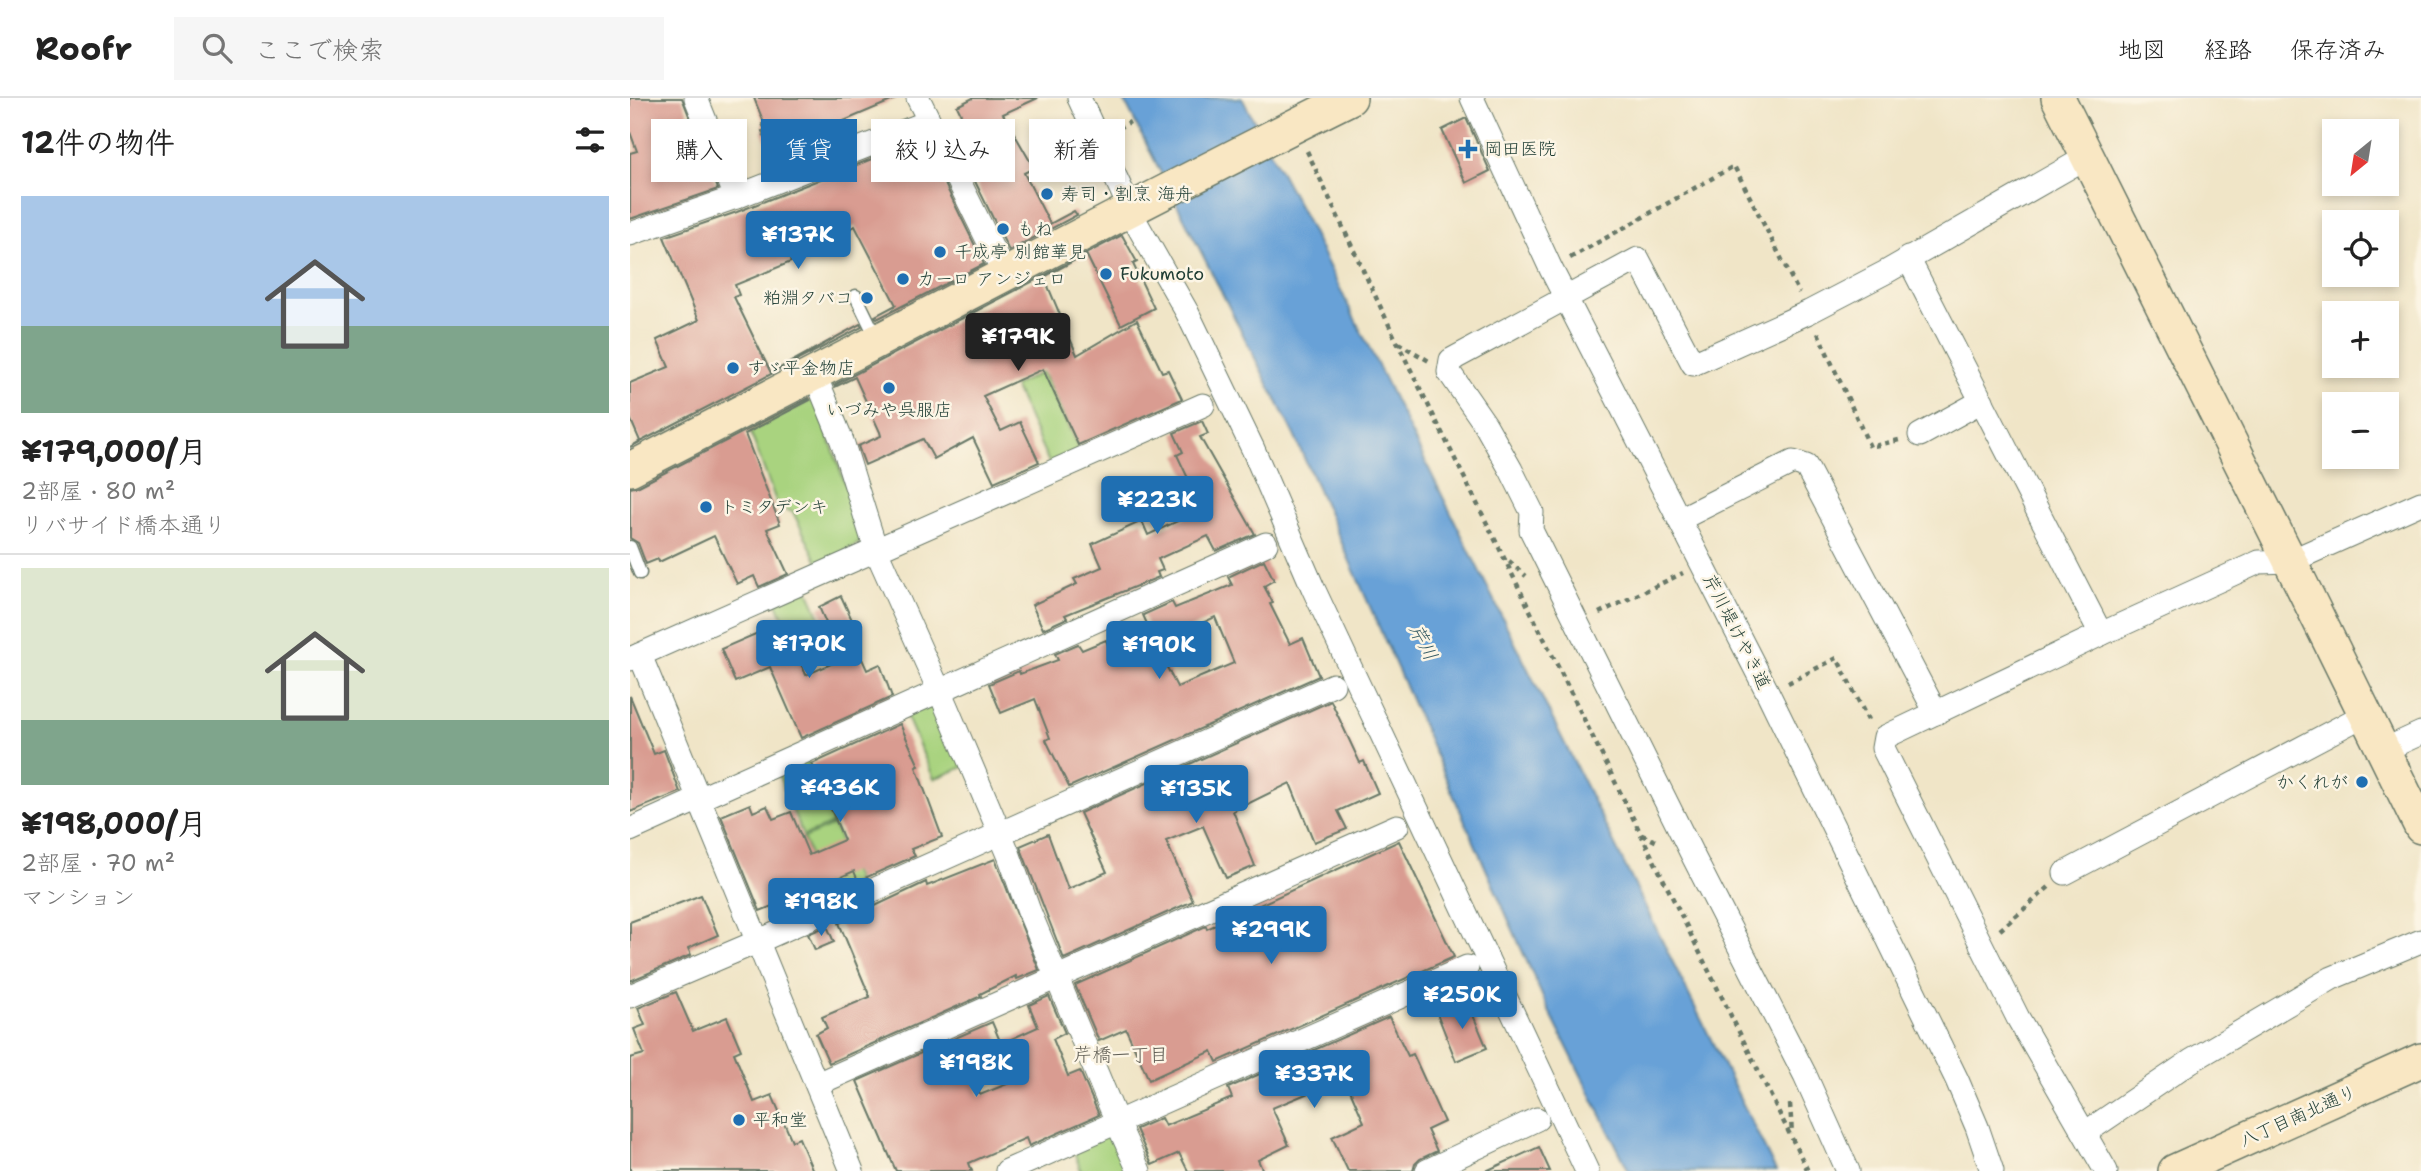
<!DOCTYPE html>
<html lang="ja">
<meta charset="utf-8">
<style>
:root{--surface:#fff;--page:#f6f6f6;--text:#222;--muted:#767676;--line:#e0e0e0;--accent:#1f6fb2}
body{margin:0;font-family:"Shantell Sans","Klee One",sans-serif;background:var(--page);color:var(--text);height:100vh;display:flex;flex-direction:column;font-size:26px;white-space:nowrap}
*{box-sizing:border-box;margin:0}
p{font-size:23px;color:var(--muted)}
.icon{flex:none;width:38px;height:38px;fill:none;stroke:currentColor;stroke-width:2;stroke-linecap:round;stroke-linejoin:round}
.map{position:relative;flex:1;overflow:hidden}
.details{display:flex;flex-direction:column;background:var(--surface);width:630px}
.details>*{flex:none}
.hud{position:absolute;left:21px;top:21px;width:665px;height:63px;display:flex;gap:14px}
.needle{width:46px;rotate:210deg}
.tools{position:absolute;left:1692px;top:21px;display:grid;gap:14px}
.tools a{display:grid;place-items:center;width:77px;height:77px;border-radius:0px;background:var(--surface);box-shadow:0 4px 10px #0003;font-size:35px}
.price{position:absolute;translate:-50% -60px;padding:0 16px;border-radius:7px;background:var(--accent);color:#fff;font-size:23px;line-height:46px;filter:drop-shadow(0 2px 4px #0008)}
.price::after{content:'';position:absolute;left:50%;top:42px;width:21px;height:16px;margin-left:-10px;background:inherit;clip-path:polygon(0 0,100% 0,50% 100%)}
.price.on{background:#222;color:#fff}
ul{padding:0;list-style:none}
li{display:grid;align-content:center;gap:14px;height:371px;padding:0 21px}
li+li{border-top:2px solid var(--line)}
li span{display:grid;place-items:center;height:217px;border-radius:0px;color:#555}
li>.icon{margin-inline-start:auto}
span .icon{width:126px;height:126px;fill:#fffc;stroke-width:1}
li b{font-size:30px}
h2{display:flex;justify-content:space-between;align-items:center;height:84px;padding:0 21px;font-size:30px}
.pill{padding:0 24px;border-radius:0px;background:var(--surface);box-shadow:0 4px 10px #0003;font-size:24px;line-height:63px}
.pill.on{background:var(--accent);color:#fff}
header{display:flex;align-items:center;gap:42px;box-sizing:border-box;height:98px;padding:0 35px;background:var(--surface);border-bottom:2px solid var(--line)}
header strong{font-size:33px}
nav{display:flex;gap:38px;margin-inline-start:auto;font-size:24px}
.search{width:490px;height:63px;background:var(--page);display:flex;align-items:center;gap:18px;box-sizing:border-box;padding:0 24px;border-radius:0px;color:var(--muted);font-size:26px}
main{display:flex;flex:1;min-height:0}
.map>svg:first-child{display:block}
.green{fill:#a9d37f;stroke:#64885a;stroke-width:2}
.water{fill:#67a1d7;stroke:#436f86;stroke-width:2}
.building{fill:#d99c91}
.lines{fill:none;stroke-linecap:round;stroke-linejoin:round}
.lane-casing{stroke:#687867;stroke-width:15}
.street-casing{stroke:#687867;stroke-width:25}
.secondary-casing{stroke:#687867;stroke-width:36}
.path{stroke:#687867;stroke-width:4.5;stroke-dasharray:5 5;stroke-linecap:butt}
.lane{stroke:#fff;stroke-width:12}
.street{stroke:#fff;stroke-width:23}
.secondary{stroke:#f9e7c3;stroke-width:33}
.poi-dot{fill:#1f6fb2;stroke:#fcf5e5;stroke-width:2.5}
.labels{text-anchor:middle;stroke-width:5;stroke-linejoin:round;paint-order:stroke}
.poi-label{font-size:18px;fill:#1f3d34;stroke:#fcf5e5;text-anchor:start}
.street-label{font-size:18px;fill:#1f3d34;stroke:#fcf5e5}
.water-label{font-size:19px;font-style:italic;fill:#355b65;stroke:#fcf5e5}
.neighbourhood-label{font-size:19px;fill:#605e55;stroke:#fcf5e5}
</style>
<header>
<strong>Roofr</strong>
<div class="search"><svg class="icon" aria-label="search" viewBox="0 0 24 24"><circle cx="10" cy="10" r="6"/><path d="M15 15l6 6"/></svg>ここで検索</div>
<nav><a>地図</a><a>経路</a><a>保存済み</a></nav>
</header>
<main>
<section class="details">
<h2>12件の物件<svg class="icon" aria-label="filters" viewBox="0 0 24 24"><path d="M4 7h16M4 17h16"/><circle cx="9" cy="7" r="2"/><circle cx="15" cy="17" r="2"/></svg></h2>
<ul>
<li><span style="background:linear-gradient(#a9c7e8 60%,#7fa58c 0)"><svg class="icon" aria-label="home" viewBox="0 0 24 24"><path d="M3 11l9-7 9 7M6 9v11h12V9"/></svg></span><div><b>¥179,000/月</b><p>2部屋 · 80 m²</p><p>リバサイド橋本通り</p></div></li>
<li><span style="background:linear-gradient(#dfe7d0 70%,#7fa58c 0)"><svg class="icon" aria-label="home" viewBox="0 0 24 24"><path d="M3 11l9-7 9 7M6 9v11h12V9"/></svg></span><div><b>¥198,000/月</b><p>2部屋 · 70 m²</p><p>マンション</p></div></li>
</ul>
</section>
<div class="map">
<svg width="1791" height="1073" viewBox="0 0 1791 1073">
<rect width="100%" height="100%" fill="#fcf5e5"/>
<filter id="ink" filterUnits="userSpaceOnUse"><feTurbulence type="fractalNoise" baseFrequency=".0143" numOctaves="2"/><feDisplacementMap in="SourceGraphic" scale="14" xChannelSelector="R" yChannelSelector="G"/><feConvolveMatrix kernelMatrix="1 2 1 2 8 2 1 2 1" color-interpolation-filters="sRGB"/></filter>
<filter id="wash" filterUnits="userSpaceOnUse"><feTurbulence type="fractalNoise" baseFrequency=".00686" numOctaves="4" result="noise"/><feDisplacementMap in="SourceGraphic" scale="28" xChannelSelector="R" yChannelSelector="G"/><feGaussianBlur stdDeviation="1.57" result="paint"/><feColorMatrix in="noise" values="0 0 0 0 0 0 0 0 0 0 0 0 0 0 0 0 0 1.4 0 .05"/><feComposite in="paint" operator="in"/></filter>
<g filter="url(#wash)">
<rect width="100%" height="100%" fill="#f0e5c7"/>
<g class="green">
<path d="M412,274l39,81 -30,14 -37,-81z"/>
<path d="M185,300l48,137 -4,8 -39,23 -27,-54 -15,-5 -28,-76z"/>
<path d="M177,490l29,64 -33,14 -27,-65z"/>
<path d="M303,603l33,65 -32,13 -29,-66z"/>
<path d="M175,658l29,67 -31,13 -27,-67z"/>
<path d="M204,727l26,65 -29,13 -28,-65z"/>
<path d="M483,1032l18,35 -14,6h-36l-8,-22z"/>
</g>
<path class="water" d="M493,0h119l60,114 474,959h-147l-81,-162 -254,-574z"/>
<g id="blocks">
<g class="building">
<path d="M0,0h52l36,91 -88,30v-66l7,-2 -7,-19z"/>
<path d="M124,0h144l-92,39 6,15 -36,14 -14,-35 3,-1 -3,-6 2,-1z"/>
<path d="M343,0h65l-35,16 31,54 -10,5 26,51 24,-13 3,4 -68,36 -41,-84 15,-7 -26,-54z"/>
<path d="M836,20l24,53 -24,12 -24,-53z"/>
<path d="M290,42l18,42 5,-2 41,84 -107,55 -2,-3 21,-11 -41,-79 -65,33 1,3 -56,23 4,10 -5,2 37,76 89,-49 2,3 -232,120 10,-6 -10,-23v-35l39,-16 -12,-27 42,-20 -35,-83 73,-25z"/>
<path d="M492,137l15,27 -4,2 21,44 -33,17 -35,-71 -42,23 33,78 60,-35 25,52 6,-2 14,29 -104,46 -35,-76 -60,27 18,35 19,-9 19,40 -45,20 -21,-44 -39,21 -11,-20 -58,26 -7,-19 23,-10 -1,-4 -25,-55 -20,10 -1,-2z"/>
<path d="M179,300l1,2 -65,34 35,90 -13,5 21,45 -29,13 -5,-11 -17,8 -23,-48 -55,26 -1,-3 -12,5 -8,-21 -8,-5v-50l9,-2z"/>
<path d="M572,323l6,13 -8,3 55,97 -39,17 -8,-15 -50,23 5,11 -6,2 2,5 -94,38 2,3 -24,11 -11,-24 45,-21 -3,-5 28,-12 -10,-23 50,-23 6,14 49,-23 -8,-16 6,-3 -18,-38 6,-3 -9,-19z"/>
<path d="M634,462l10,20 -10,6 9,17 -3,1 20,40 13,-6 16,38 -250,111 -23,-47 4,-2 -15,-39 -34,14 -12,-29 30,-13 1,3 38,-14 -3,-6 23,-10 4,6 24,-10 6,14 40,-16 25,49 57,-24 -19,-46 -59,27 -13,-29 29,-13 3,6 57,-23 -4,-8z"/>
<path d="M211,498l11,24 -23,10 -10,-23z"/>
<path d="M153,524l23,53 53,-23 8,18 13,-6 12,33 -91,41 -31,-71 -35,15 -14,-33z"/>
<path d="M0,598l24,58 10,-4 16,42 -50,20z"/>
<path d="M701,603l29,62 4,-2 14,32 -40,18 9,18 -33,13 -24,-59 -57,28 22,55 -29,12 -23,-52 -37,15 27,60 -129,58 -44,-113 28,-12 20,55 39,-17 -27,-59z"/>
<path d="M270,626l19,42 -3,1 26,70 -31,12 4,7 -57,25 -4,-10 -42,19 4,10 -19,9 -5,-11 -32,13 -39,-95 29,-12 3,8 14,-6 6,13 18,-7 18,43 35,-15 -32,-76z"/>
<path d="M769,743l55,116 -237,105 -5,-11 -63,29 -23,-51 -27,12 -24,-56 131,-59 1,3z"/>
<path d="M365,761l44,111 -22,9 -1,-3 -36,18 1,2 -152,67 -13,-29 11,-6 -5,-11 48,-20 -31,-74 87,-41 1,4z"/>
<path d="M71,797l17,40 -30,13 3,7 -61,26v-59z"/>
<path d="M197,828l7,16 -19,8 -7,-16z"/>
<path d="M46,894l17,39 34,-14 14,33 -7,3 20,49 18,-7 20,46 7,-3 14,33h-183v-113l14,-4 -10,-25 11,-4 -7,-17z"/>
<path d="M419,898l16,37 -12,6 15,37 12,-5 19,44 -70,31 -3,-8 -57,25 3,8h-76l-39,-90 135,-59 8,19 -35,17 15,37 37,-15 -17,-36 38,-17 -9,-22z"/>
<path d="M837,903l20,47 -31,13 -19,-48z"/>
<path d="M759,919l19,39 5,-2 31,68 -17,8 10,21 -17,8 -5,5 -2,7h-65l-16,-34 32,-15 -21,-48 -32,18 -39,16 17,37 -31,15 5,11h-75l-9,-18 -27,12 -16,-36 25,-11 4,8 67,-28 -4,-10z"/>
<path d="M909,1049l11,24h-64z"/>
</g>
</g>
</g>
<g filter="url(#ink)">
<use href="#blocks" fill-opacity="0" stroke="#687867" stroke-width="2"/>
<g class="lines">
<g class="lane-casing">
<g id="lane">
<path d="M226,198l22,45"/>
<path d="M0,449l10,26"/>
</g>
</g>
<g class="street-casing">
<g id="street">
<path d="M66,0l40,99"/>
<path d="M288,0l86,175"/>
<path d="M449,0l59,128 49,86 66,137 60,139 274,583"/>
<path d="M842,0l79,171 217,424 189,387 20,47 15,44"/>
<path d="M0,136l106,-37 192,-75"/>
<path d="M1278,160l193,376"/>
<path d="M185,277l27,66 34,109 70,156 63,149 20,56 88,211 22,49"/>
<path d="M1290,337l62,-34"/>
<path d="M1050,421l113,-57 13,4 130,247"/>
<path d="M0,561l573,-254"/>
<path d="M1754,652l37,-17"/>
<path d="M0,732l69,-31 -59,-144"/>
<path d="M1435,775l301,-159"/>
<path d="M0,898l129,-55 574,-256"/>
<path d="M187,986l580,-258"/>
<path d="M1455,1035l106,-72 141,-83 89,-37"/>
<path d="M222,1073l-153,-372 567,-255"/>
<path d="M377,1073l460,-204"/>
<path d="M797,1073l110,-52"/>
<path d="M1218,1073l-43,-96 -111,-217 -163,-328 1,-18 -21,-42 -26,-46 -36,-52 2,-12 187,-101 55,105 116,-52 77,-40 201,-115"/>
<path d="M1476,1073l-88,-153 -135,-270 2,-11 216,-103 158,-72 32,-1 130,-58"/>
</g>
</g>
<g class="secondary-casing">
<g id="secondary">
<path d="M1428,0l228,455 135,274"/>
<path d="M0,371c241,-123 478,-251 720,-371"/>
<path d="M1545,1073l246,-111"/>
</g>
</g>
<g class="path">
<path d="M488,30l12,-6"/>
<path d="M677,53l90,191 411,829"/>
<path d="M940,160l164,-92 65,127"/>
<path d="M1188,235l52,114 29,-7"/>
<path d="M768,245l31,18"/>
<path d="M879,463l17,15"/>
<path d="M969,515l84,-40"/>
<path d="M1158,585l49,-25 31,62"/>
<path d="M1012,737l18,8"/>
<path d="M1370,832l49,-43"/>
<path d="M1160,1006l2,30"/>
</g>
<use href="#lane" class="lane"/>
<use href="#street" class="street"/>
<use href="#secondary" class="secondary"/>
</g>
</g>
<g class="poi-dot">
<path d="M834.5 40.5h7v7h7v7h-7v7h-7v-7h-7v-7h7z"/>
<circle cx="417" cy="96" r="7"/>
<circle cx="373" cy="131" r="7"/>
<circle cx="310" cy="154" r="7"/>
<circle cx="476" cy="176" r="7"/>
<circle cx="273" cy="181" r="7"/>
<circle cx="237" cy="200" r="7"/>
<circle cx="103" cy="270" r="7"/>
<circle cx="259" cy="290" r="7"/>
<circle cx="76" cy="409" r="7"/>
<circle cx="1732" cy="684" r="7"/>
<circle cx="109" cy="1022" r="7"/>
</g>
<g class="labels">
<g class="poi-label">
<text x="854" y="57">岡田医院</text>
<text x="431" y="102">寿司・割烹 海舟</text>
<text x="387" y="137">もね</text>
<text x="324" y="160">千成亭 別館華見</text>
<text x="490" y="182">Fukumoto</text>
<text x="287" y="187">カーロ アンジェロ</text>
<text x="223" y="206" text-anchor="end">粕淵タバコ</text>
<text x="117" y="276">すゞ平金物店</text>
<text x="259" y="318" text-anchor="middle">いづみや呉服店</text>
<text x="90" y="415">トミタデンキ</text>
<text x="1718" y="690" text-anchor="end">かくれが</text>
<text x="123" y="1028">平和堂</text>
</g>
<g class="street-label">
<text transform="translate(1107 534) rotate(63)" y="6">芹川堤けやき道</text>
<text transform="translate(1668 1018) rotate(-24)" y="6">八丁目南北通り</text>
</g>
<g class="water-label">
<text transform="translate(794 544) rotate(62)" y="7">芹川</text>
</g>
<g class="neighbourhood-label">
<text x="491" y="963">芹橋一丁目</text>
</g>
</g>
</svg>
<div class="tools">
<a><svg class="needle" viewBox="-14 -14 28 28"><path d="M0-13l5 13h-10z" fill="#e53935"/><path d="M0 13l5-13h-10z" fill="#767676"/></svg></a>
<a><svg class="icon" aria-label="locate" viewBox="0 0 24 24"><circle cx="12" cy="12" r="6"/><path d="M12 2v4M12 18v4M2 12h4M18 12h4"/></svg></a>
<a>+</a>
<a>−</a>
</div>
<b class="price" style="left:168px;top:173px">¥137K</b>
<b class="price on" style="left:388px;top:275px">¥179K</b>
<b class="price" style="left:527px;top:438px">¥223K</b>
<b class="price" style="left:179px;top:582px">¥170K</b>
<b class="price" style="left:529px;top:583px">¥190K</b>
<b class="price" style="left:210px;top:726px">¥436K</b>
<b class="price" style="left:566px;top:727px">¥135K</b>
<b class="price" style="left:191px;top:840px">¥198K</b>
<b class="price" style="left:641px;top:868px">¥299K</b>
<b class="price" style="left:832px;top:933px">¥250K</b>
<b class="price" style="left:346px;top:1001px">¥198K</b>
<b class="price" style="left:684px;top:1012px">¥337K</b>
<div class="hud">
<a class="pill">購入</a>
<a class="pill on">賃貸</a>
<a class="pill">絞り込み</a>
<a class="pill">新着</a>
</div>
</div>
</main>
